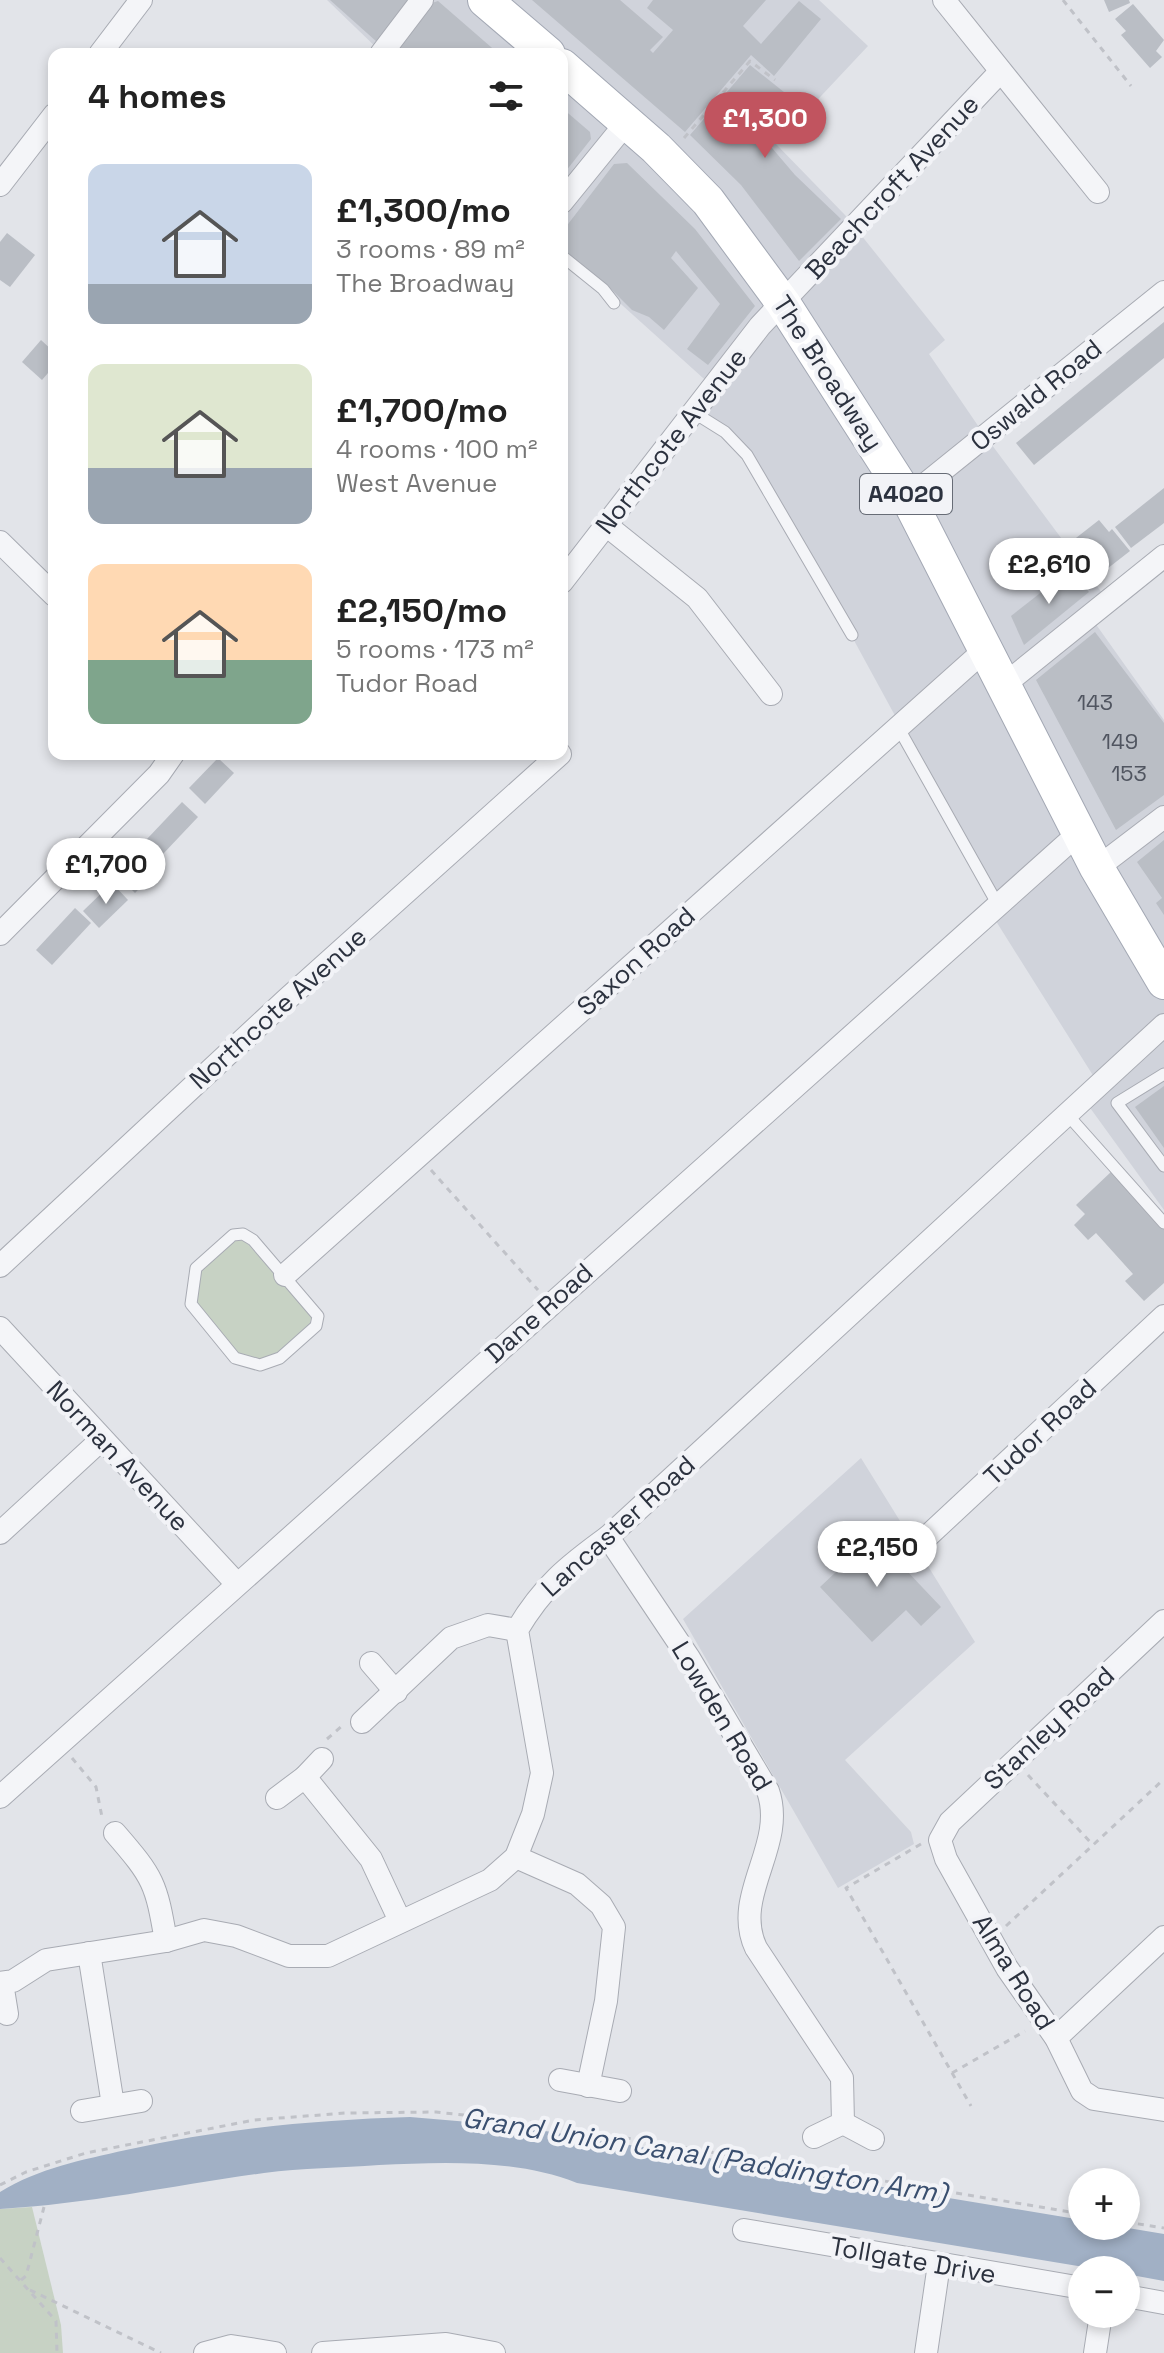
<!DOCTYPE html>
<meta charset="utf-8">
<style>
:root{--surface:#fff;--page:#f6f6f6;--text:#222;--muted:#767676;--accent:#c1545f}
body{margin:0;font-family:"Space Grotesk",sans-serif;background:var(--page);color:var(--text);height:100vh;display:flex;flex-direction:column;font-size:30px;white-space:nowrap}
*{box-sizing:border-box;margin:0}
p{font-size:26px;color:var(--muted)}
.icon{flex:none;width:44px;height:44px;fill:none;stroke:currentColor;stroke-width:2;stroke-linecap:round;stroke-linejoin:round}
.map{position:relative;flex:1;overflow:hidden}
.panel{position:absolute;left:48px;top:48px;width:520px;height:712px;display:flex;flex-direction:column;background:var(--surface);border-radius:16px;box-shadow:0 4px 12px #0003}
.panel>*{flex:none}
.tools{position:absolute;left:1068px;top:2168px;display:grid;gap:16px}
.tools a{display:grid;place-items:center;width:72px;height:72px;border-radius:50%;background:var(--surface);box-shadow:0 4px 12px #0003;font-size:40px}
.price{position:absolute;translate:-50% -68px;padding:0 18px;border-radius:28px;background:#fff;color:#222;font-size:26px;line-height:52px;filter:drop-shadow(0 2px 4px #0008)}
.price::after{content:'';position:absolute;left:50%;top:48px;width:24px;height:18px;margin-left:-12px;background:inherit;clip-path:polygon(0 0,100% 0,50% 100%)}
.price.selected{background:var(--accent);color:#fff}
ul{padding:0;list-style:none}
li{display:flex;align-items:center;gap:24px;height:200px;padding:0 40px}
li span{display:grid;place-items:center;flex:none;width:224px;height:160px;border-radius:16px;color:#555}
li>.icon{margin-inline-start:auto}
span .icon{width:96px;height:96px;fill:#fffc;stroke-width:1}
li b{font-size:34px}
h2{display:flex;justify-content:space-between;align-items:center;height:96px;padding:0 40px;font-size:34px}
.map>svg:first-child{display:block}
.built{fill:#d0d3db}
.green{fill:#c7d2c4}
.water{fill:#a1b0c5}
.building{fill:#babec5}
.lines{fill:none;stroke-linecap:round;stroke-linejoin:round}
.service-casing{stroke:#a8abb3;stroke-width:13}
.minor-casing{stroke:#a8abb3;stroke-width:24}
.primary-casing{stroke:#a3a8b4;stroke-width:36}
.path{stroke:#c0c2c8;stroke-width:3;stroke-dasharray:6 6;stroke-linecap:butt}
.service{stroke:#f4f5f8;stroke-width:11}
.minor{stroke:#f4f5f8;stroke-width:22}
.primary{stroke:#fff;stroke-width:34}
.labels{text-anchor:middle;stroke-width:8;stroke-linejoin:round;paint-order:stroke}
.number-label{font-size:22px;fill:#505560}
.shield{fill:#f2f3f7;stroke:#676c76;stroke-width:2}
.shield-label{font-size:24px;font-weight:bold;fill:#2c323f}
.street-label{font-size:26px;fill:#2c323f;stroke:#f2f3f7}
.water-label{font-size:28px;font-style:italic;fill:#3a4f6f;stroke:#f2f3f7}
</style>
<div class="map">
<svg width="1164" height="2353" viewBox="0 0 1164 2353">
<rect width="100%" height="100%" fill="#e2e4e9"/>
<g class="built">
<path d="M327,0h492l49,46 -92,98 69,71 100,125 -16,14 54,79 125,168 -18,15 74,104v490l-76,-105 11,-20 -110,-175 7,-9 -188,-345 -72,-114 -39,-29 16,-26 -151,-136v-197h-179z"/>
<path d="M861,1458l114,184 -130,118 66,72 3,12 -76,44 -155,-269z"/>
</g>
<g class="green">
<path d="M244,1240l68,73 -3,15 -39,31 -29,-2 -43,-49v-36l37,-31z"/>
<path d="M32,2207l29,118 2,28h-63v-144z"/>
</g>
<path class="water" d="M410,2117l105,9 567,94v6h34l48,8v47l-38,-7v-4h-24l-525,-87c-61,-24 -133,-21 -198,-18 -38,3 -77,3 -115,8 -88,12 -175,31 -264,36v-17c39,-24 82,-32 126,-42 94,-21 187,-30 284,-33z"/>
<g class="building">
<path d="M330,0h78l-31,42z"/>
<path d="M532,0h88l43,37 -13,13 3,3 20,-23 -26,-22 6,-8h113l-23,26 18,18 38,-43 22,18 -47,57 -23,-21 -66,77z"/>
<path d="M1104,0h25l1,3 -21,9z"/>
<path d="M438,1l61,53h-93l-7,-5 33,-46z"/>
<path d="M1133,4l31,36 -8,11 6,6 -12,11 -29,-33 5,-4 -11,-12z"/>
<path d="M750,65l54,43 -26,30 -23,-24 -5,8 45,53 46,44 -42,42 -58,-76 -51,-50z"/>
<path d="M562,108l28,24 1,7 -29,37z"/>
<path d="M627,163l68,66 60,77 -47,59 -21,-16 33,-45 -44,-53 -5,7 27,30 -34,42 -15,-13 -17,-7 -23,-23 -47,-38v-17l52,-68z"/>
<path d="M7,233l28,22 -25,32 -10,-7v-38z"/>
<path d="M1164,322v36l-130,107 -18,-22z"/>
<path d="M41,340l13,12v14l-12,14 -20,-18z"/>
<path d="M1164,488v35l-33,25 -16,-21z"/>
<path d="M1099,520l10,12 3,-3 18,22 -36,28 -27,-34z"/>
<path d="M1071,569l18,23 -65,53 -13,-29z"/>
<path d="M1095,632l69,91v72l-48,35 -80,-150z"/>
<path d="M218,758l16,15 -29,31 -16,-16z"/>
<path d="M182,802l16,15 -35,37 -16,-15z"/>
<path d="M1164,840v75l-8,-12 6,-5 -25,-36z"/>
<path d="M148,847l16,16 -29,30 -16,-16z"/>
<path d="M112,883l16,17 -29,28 -16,-17z"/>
<path d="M75,908l16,15 -39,42 -16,-15z"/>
<path d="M1164,1086v62l-29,-41z"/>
<path d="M1112,1171l52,57v55l-20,18 -19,-20 8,-7 -37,-41 -8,7 -14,-15 11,-11 -9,-9z"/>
<path d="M868,1530l73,77 -20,19 -15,-16 -34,32 -52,-55 33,-31 -6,-6z"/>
</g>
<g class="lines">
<g class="service-casing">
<g id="service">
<path d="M562,256l41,33 11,14"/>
<path d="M693,412l32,20 22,23 105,180"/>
<path d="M898,727l100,178"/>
<path d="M1164,1074l-47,29 47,63"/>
<path d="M1066,1113l98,110"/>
<path d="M243,1234l10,6 65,76 -2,10 -36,32 -20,7 -25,-7 -44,-54 5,-36 37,-33z"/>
</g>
</g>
<g class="minor-casing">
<g id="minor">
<path d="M944,0l154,192"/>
<path d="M100,54l41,-54"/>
<path d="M381,54l41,-54"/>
<path d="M0,185l54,-70"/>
<path d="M562,202l65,-80"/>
<path d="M908,498l256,-206"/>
<path d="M606,525l91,73 74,96"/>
<path d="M0,542l54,53"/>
<path d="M562,582l198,-256 240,-254"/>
<path d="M1005,684l159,-128"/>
<path d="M1097,868l67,-51"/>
<path d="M0,934l159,-160 14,-20"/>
<path d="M0,1266l287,-267 273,-245"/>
<path d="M285,1275l702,-627"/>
<path d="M0,1328l237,256"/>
<path d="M0,1533l102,-94"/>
<path d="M608,1537l81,121 79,133c19,55 -37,104 -12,157l86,130 1,45 -29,14"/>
<path d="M916,1547l248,-231"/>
<path d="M1164,1621l-214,201 -10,18 6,19 61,109 49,70 26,53 12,8 70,11"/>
<path d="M371,1663l25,29"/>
<path d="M362,1722l89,-84 37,-13 29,5"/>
<path d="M305,1777l17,-18"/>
<path d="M0,1797l1080,-965"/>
<path d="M277,1798l28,-21 66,82 29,62"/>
<path d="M115,1833c39,45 41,50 51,108"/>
<path d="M516,1857l61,27 24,21 13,22 -8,74 -18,85"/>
<path d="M89,1953l24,152"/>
<path d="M0,1983l13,-2 33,-21 120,-19 38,-11 32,6 53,20h39l162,-76 26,-23 17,-43 9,-41 -25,-143c26,-44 51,-64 91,-93l556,-512"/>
<path d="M2,1983l5,31"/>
<path d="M1056,2038l108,-101"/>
<path d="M560,2080l60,11"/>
<path d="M82,2111l59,-10"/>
<path d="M843,2123l30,16"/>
<path d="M744,2230l338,58"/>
<path d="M1126,2296l38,7"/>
<path d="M205,2353l26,-7 44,7"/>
<path d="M323,2353l123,-9 48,9"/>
<path d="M926,2353l13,-89"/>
<path d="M1095,2353l6,-39"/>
</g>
</g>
<g class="primary-casing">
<g id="primary">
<path d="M485,0l63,54"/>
<path d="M562,66l94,82 52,53 75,102 125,195 189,370 67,114"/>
</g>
</g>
<g class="path">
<path d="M1063,0l68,86"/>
<path d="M684,138l66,-77 25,19"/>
<path d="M431,1170l107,120"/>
<path d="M327,1739l15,-13"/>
<path d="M72,1758l24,29 6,30"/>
<path d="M1028,1775l65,70"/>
<path d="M921,1844l-75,44 125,218"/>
<path d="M1006,1926l158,-147"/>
<path d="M952,2073l73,-42"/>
<path d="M0,2185l26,-13 60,-19 168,-33 92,-7 90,-1 101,11 545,91"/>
<path d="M1126,2222l38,6"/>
<path d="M0,2258l56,63 1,32"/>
<path d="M21,2280l5,-4 18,-69"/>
<path d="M30,2290l131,63"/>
</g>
<use href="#service" class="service"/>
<use href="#minor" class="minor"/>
<use href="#primary" class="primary"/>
</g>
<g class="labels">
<g class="number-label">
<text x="1095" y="710">143</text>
<text x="1120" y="749">149</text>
<text x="1129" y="781">153</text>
</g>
<rect class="shield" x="860" y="474" width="92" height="40" rx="6"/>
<g class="shield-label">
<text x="906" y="502">A4020</text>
</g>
<g class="street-label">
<text transform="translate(892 187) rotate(-47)" y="9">Beachcroft Avenue</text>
<text transform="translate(828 373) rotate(57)" y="9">The Broadway</text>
<text transform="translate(1036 395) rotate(-39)" y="9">Oswald Road</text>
<text transform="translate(671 441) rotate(-52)" y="9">Northcote Avenue</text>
<text transform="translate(636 961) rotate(-42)" y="9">Saxon Road</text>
<text transform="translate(278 1008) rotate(-42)" y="9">Northcote Avenue</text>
<text transform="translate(539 1313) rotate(-42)" y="9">Dane Road</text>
<text transform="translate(1040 1432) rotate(-43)" y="9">Tudor Road</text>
<text transform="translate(118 1456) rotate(47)" y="9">Norman Avenue</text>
<text transform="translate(618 1526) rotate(-42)" y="9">Lancaster Road</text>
<text transform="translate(722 1716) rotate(59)" y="9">Lowden Road</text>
<text transform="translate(1049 1728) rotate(-43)" y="9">Stanley Road</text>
<text transform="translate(1014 1972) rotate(58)" y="9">Alma Road</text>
<text transform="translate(913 2260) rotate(10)" y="9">Tollgate Drive</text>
</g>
<g class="water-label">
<text transform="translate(705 2155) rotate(9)" y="10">Grand Union Canal (Paddington Arm)</text>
</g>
</g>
</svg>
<div class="tools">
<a>+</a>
<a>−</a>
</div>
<b class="price selected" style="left:765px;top:160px">£1,300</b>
<b class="price" style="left:1049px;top:606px">£2,610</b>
<b class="price" style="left:106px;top:906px">£1,700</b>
<b class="price" style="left:877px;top:1589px">£2,150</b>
<section class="panel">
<h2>4 homes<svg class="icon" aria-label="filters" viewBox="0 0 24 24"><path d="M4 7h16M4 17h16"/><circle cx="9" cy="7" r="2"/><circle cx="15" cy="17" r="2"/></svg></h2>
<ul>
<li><span style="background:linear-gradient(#c9d6e8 75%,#9aa5b1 0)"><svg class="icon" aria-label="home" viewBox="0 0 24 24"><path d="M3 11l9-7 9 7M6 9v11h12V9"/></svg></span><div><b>£1,300/mo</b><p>3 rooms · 89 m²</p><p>The Broadway</p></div></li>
<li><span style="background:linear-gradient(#dfe7d0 65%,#9aa5b1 0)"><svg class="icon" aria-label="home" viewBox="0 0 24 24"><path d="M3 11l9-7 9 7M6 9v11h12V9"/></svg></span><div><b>£1,700/mo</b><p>4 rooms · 100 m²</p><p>West Avenue</p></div></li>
<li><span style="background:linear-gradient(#ffd9b3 60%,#7fa58c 0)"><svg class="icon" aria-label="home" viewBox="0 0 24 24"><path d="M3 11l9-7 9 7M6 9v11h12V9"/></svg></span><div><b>£2,150/mo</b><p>5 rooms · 173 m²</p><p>Tudor Road</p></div></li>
</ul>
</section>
</div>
